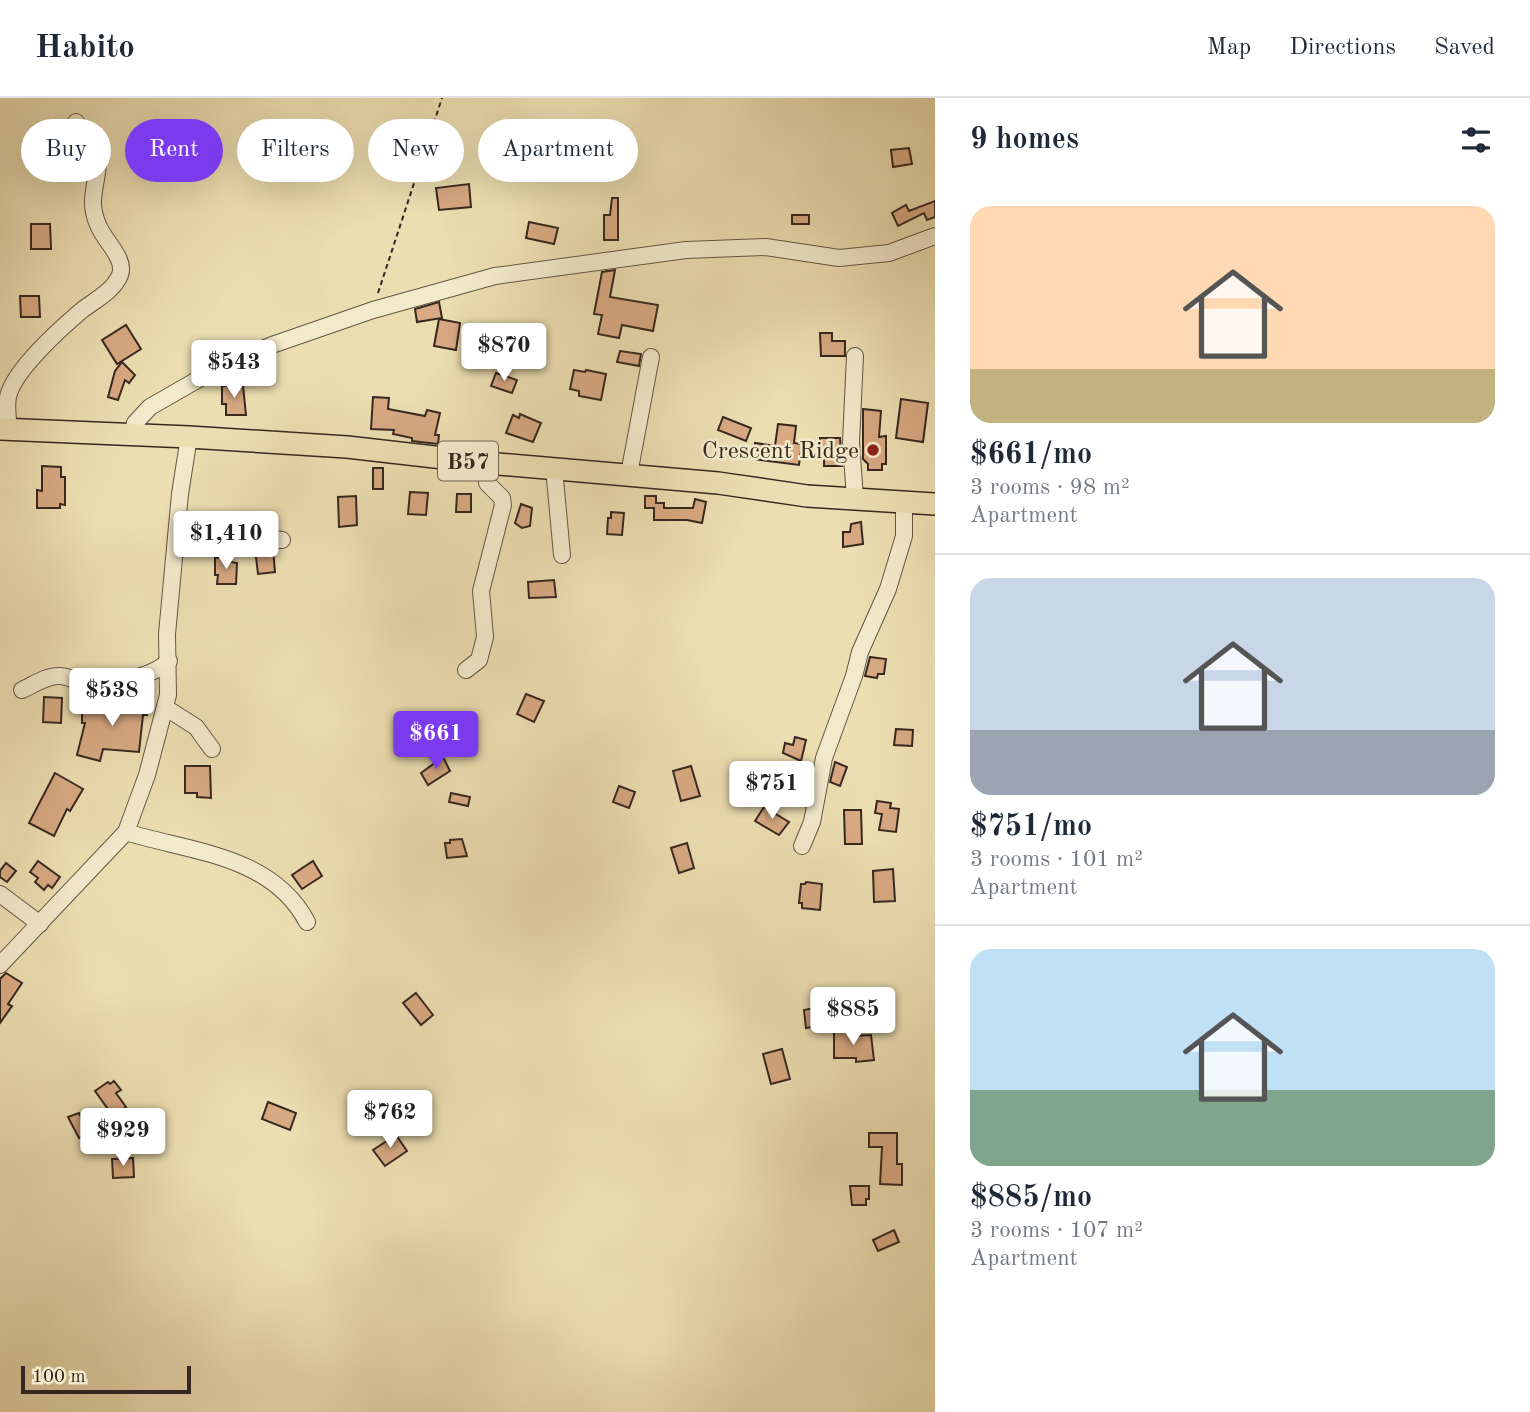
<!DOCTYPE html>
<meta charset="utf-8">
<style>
:root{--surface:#fff;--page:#f2f2f3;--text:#1f2937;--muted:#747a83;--line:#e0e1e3;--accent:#7c3aed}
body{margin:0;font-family:"Old Standard TT",serif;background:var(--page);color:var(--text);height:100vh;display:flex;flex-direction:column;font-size:26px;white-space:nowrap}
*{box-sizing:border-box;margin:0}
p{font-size:23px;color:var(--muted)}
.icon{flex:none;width:38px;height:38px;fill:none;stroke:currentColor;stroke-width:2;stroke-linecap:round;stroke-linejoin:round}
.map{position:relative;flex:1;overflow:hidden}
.side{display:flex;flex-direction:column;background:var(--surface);width:595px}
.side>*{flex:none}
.hud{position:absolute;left:21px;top:21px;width:665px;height:63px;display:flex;gap:14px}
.scale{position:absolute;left:21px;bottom:18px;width:170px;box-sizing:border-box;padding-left:7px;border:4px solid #362820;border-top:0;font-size:19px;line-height:24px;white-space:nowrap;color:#362820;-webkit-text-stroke:5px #f3eacc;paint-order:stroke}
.price{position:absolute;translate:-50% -60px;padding:0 16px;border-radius:7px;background:#fff;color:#222;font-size:23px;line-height:46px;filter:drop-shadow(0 2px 4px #0008)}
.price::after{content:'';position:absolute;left:50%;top:42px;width:21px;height:16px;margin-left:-10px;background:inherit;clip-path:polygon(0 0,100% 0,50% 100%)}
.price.selected{background:var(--accent);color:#fff}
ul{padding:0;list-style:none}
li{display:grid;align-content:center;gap:14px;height:371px;padding:0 35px}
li+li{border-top:2px solid var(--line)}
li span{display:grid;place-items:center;height:217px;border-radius:21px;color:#555}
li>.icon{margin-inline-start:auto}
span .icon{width:126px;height:126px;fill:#fffc;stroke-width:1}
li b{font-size:30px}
h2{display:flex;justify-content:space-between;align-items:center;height:84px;padding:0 35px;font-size:30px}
.pill{padding:0 24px;border-radius:32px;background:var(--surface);box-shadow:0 7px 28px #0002;font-size:24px;line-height:63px}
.pill.selected{background:var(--accent);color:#fff}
header{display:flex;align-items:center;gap:42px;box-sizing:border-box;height:98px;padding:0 35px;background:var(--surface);border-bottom:2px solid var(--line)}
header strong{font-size:33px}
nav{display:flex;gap:38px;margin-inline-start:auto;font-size:24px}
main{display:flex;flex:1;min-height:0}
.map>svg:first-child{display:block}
.building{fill:#d8a982;stroke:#362820;stroke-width:2}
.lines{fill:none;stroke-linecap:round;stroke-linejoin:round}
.minor-casing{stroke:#645644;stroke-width:18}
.major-casing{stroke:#362820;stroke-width:24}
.path{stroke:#362820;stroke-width:2;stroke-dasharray:5 3.5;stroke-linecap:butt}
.minor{stroke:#f3eacc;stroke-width:16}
.major{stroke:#ecdeb1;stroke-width:21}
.poi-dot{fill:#8f2418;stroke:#f3eacc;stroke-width:2.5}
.labels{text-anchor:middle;stroke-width:5;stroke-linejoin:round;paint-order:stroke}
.shield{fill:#f3eacc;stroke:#6f6254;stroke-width:2}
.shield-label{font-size:23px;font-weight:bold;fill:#362820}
.poi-label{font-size:24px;fill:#362820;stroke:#f3eacc;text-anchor:end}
</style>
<header>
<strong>Habito</strong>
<nav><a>Map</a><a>Directions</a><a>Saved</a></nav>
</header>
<main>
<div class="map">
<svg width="935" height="1314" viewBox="0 0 935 1314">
<rect width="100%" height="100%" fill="#ecdeb1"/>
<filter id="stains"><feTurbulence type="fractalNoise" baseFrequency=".00286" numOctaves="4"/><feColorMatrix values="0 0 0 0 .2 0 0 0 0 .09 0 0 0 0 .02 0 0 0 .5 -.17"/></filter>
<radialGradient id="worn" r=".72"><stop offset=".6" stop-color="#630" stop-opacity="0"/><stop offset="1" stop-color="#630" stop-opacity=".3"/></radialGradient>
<g class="building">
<path d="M909,50l3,16 -19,3 -2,-17z"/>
<path d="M469,86l2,23 -32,3 -3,-22z"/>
<path d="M612,100h6v42h-14v-25h6z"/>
<path d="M935,103v16l-8,3 -3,-7 -26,13 -6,-13 14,-8 3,6z"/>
<rect x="792" y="117" width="17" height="9"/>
<path d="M529,124l29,6 -4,16 -28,-6z"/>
<path d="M31,126h19l1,25h-20z"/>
<path d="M615,172l-5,27 48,8 -5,26 -31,-6 -3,13 -21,-4 4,-19 -8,-1 8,-42z"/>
<path d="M20,198h19l1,21h-19z"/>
<path d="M439,204l3,16 -25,4 -2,-13z"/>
<path d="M439,221l21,4 -4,27 -22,-4z"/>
<path d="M126,227l15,24 -24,15 -15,-24z"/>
<path d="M820,235h12v8h13v15h-24z"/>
<path d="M620,253l21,3 -2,12 -22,-4z"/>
<path d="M122,264l13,13 -6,8 -4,-3 -7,20 -10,-3 7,-26z"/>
<path d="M574,272l11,2 1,-2 20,4 -5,26 -22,-4v-5l-9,-2z"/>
<path d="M496,275l21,7 -5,13 -21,-7z"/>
<path d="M222,288h21l3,29h-20v-11h-4z"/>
<path d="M373,299l16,1 -1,11 37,7 2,-6 13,3 -5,22h4l-1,9 -26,-3v-3l-19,-4 1,-4 -23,-1z"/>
<path d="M901,301l27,4 -5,39 -27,-4z"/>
<path d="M863,311l18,2 -2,26 7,-1v28h-4v6h-14v-6l-5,-5z"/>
<path d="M520,316l21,9 -8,19 -27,-9 7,-18 6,3z"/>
<path d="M723,319l28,11 -5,13 -28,-11z"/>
<path d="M778,326l18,2 -2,17 8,1 -3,21 -46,-6 2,-16 20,3z"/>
<path d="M820,340h20l2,28h-18v-8h-4z"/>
<path d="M42,368l19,1v10h4v28l-5,-1v4h-23v-18l5,1z"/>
<rect x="373" y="370" width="10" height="21"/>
<path d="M410,394l18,1 -2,22 -18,-1z"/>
<path d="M457,396h14v18h-15z"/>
<path d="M356,398l1,29 -18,2 -1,-30z"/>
<path d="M645,398h11v7h8v5h29l2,-9 11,3 -4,21 -15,-3h-33v-12h-9z"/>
<path d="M521,406l11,4 -2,18 -8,2 -7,-5z"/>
<path d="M611,414l13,1 -2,22 -15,-1 1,-16h3z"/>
<path d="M861,424l2,22 -20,3v-15h7l1,-8z"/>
<path d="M263,450l10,1 2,23 -17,2 -3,-25z"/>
<path d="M231,459v5l6,1 -1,21h-19l1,-9h-3v-17z"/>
<path d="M554,482l2,17 -27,1 -1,-16z"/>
<path d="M870,559l16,2 -2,15h-6l-1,4 -12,-2z"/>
<path d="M526,596l18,7 -10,21 -17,-8z"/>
<path d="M44,599l18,1 -1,25 -18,-1z"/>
<path d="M130,599l18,1 -1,17h-4l-4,37 -36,-3 -3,12 -23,-6 8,-32h-3v-19l48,2z"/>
<path d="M896,631l17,1 -1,16 -18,-1z"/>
<path d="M795,639l11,3 -5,21 -18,-8 2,-10 8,2z"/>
<path d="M443,659l7,14 -22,14 -7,-12z"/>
<path d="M835,664l12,5 -7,19 -10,-4z"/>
<path d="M185,668h25l1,32 -14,-1v-4h-12z"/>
<path d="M691,668l9,30 -19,5 -8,-30z"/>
<path d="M55,675l28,16 -13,22 -3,-2 -13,27 -25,-13z"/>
<path d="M619,688l16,6 -6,16 -16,-6z"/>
<path d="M451,695l19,4 -2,9 -19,-4z"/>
<path d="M877,703l14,2 -1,5 9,1 -3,23 -17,-2 3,-16 -7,-1z"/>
<path d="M764,709l25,15 -10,13 -24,-14z"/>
<path d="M844,712h17l1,34h-17z"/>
<path d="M462,741l5,17 -20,2 -2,-15h5v-3z"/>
<path d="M687,745l7,25 -15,5 -8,-25z"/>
<path d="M38,763l22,16 -8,11 -4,-3 -4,5 -9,-8 3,-4 -8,-6z"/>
<path d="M313,763l9,15 -20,13 -10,-14z"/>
<path d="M6,765l10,8 -9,11 -7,-5v-6z"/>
<path d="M893,771l2,32 -21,1 -1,-31z"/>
<path d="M806,784l16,2 -2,26 -18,-2v-5h-3l2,-19h4z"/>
<path d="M6,875l16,10 -14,21 4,2 -12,17v-44z"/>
<path d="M416,895l17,22 -12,10 -18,-22z"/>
<path d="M815,910l2,18 -11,2 -2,-18z"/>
<path d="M834,933h17v5l20,-1 3,25 -18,2v-4h-22z"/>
<path d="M782,951l8,30 -19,5 -8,-30z"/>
<path d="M114,983l7,9 -5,3 10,14 -13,9 -18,-25 13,-9 2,2z"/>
<path d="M268,1004l28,11 -6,17 -28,-11z"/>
<path d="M79,1015l9,19 -9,6 -11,-21z"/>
<path d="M869,1035h28v31h5v21l-22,-1 2,-37h-13z"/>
<path d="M396,1037l11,16 -22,15 -12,-16z"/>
<path d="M133,1060l1,19 -21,1 -1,-19z"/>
<path d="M850,1088h19v13h-3v6h-14z"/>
<path d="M894,1132l5,12 -21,9 -5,-11z"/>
</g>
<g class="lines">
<g class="minor-casing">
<g id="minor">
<path d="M9,331c-1,-10 -3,-22 -1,-32 5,-26 52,-68 73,-86 12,-10 32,-19 39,-36 6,-16 -15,-34 -21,-48 -13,-28 -1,-40 -1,-68 -12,-10 -22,-21 -22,-37"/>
<path d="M132,337l3,-12 15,-16 61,-35 61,-27 101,-35 122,-34 191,-26 80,-3 73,11 50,-5 46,-17"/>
<path d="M554,370l8,87"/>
<path d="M629,376l22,-117"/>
<path d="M855,400l-4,-56 4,-86"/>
<path d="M178,426l104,16"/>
<path d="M466,572l13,-10 6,-23 -4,-46 22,-86 -1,-7 -15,-15v-20"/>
<path d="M22,592c11,-5 24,-14 36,-14 8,-1 15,4 22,6 24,5 71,-4 89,-21"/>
<path d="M166,610l30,19 16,22"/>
<path d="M126,734c64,20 146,23 181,90"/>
<path d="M802,748l10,-24 12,-64 30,-82 6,-24 28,-63 16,-53v-36"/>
<path d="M0,796l40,30"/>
<path d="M0,867l126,-133 21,-57 21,-80 -1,-61 13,-140 9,-57"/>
</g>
</g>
<g class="major-casing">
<path id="major" d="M0,331l189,8 158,10 140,16 231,20 89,13 128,8"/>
</g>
<path class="path" d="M378,195l64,-195"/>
<use href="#minor" class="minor"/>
<use href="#major" class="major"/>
</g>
<circle class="poi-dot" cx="873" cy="352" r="7"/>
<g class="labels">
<rect class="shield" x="438" y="343.5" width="60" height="39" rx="5"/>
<g class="shield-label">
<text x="468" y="371">B57</text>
</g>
<g class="poi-label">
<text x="859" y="360">Crescent Ridge</text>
</g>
</g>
<rect width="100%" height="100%" filter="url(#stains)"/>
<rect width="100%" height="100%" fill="url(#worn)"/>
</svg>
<div class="scale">100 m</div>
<b class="price" style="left:504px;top:285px">$870</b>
<b class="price" style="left:234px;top:302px">$543</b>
<b class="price" style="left:226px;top:473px">$1,410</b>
<b class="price" style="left:112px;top:630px">$538</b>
<b class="price selected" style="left:436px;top:673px">$661</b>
<b class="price" style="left:772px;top:723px">$751</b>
<b class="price" style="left:853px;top:949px">$885</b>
<b class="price" style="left:390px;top:1052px">$762</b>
<b class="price" style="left:123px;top:1070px">$929</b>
<div class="hud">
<a class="pill">Buy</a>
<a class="pill selected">Rent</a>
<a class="pill">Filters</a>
<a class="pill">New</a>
<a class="pill">Apartment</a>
</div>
</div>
<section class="side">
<h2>9 homes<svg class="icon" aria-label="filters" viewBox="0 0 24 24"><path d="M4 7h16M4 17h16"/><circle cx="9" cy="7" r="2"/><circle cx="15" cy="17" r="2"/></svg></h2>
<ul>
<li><span style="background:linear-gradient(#ffd9b3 75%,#c2b280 0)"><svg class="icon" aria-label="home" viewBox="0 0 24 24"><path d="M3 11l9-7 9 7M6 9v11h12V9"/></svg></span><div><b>$661/mo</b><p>3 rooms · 98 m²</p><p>Apartment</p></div></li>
<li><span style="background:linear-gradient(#c9d6e8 70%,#9aa5b1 0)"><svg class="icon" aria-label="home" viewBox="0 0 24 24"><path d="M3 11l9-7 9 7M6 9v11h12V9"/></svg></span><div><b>$751/mo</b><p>3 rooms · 101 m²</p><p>Apartment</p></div></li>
<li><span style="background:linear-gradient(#bfe0f5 65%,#7fa58c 0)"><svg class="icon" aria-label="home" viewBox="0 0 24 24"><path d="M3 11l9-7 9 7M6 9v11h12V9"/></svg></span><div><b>$885/mo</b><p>3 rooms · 107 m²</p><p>Apartment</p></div></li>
</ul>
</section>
</main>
